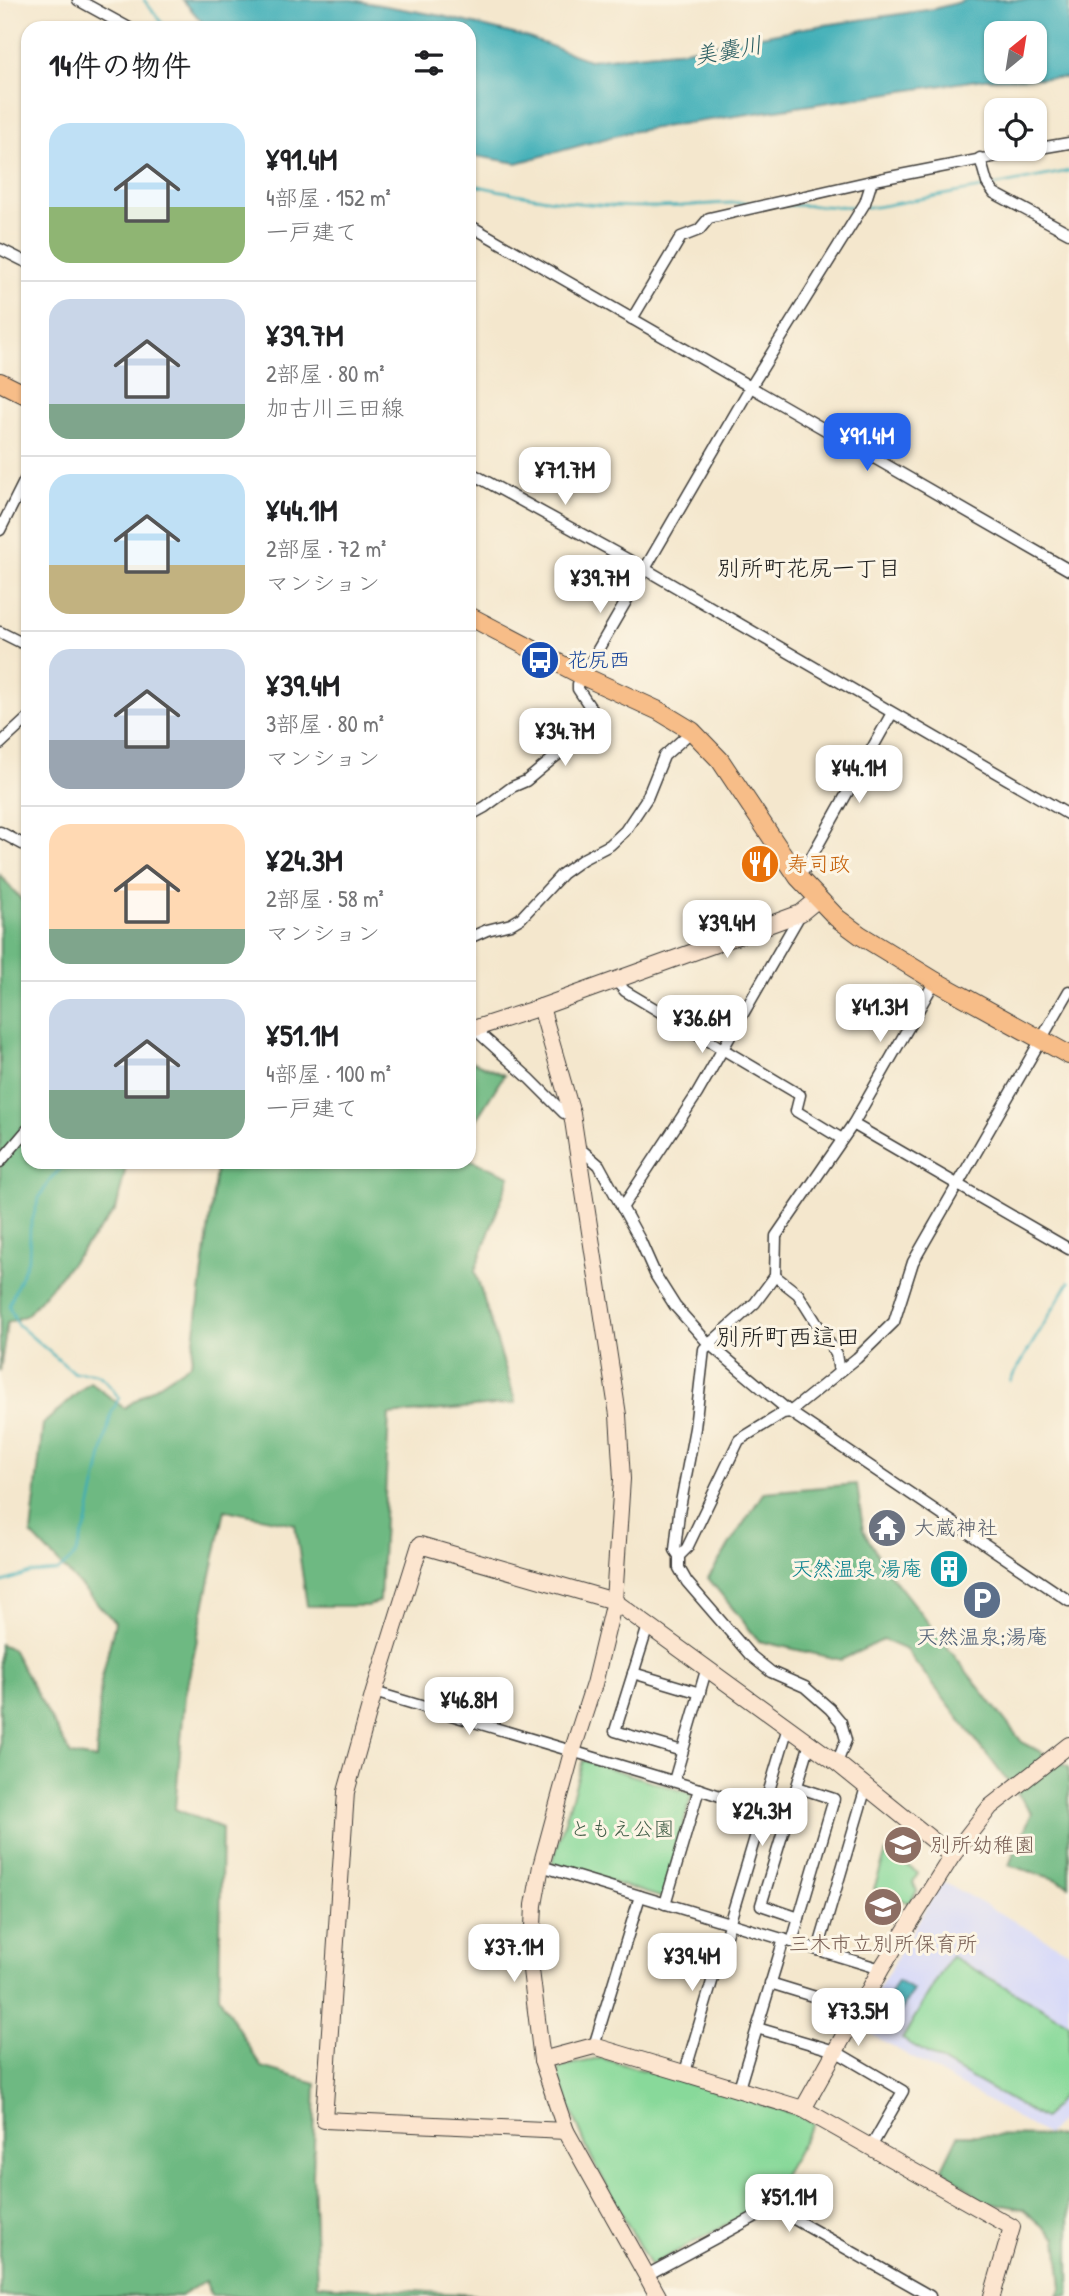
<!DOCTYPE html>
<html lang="ja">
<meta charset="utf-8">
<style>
:root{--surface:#fff;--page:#f2f2f2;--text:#202124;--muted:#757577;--line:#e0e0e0;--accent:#2563eb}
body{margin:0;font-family:"Patrick Hand","Klee One",sans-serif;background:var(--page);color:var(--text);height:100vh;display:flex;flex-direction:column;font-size:26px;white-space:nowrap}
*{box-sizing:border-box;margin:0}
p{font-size:23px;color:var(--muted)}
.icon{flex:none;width:38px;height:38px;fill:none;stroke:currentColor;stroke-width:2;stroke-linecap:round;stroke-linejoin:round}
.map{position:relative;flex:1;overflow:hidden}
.drawer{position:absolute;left:21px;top:21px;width:455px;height:1148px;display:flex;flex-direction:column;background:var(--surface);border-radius:21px;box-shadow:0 2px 5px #0004}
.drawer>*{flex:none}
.needle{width:46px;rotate:30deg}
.buttons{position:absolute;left:984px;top:21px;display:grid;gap:14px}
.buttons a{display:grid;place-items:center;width:63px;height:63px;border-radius:14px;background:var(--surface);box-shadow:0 2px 5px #0004;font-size:35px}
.price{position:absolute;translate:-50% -60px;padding:0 16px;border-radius:14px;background:#fff;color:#222;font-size:23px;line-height:46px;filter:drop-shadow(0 2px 4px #0008)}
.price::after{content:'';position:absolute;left:50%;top:42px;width:21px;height:16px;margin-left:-10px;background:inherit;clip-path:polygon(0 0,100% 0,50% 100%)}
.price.current{background:var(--accent);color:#fff}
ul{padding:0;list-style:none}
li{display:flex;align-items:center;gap:21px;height:175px;padding:0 28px}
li+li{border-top:2px solid var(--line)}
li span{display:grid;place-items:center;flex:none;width:196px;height:140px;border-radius:21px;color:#555}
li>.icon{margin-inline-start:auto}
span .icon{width:84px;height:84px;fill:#fffc;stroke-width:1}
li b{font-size:30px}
h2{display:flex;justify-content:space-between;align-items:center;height:84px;padding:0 28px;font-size:30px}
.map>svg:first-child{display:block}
.built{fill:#d5d8f9}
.green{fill:#88d99a;stroke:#527a5b;stroke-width:2}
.forest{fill:#6eb982;stroke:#456a4f;stroke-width:2}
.water{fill:#3daeb7;stroke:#2c656a;stroke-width:2;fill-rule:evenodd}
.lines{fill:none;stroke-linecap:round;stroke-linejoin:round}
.stream{stroke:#3daeb7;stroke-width:2.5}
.street-casing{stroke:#3c3a37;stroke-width:13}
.secondary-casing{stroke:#3c3a37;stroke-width:18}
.primary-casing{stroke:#3c3a37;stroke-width:20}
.street{stroke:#fff;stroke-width:10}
.secondary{stroke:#fce5cf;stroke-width:16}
.primary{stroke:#f7bd88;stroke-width:18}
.labels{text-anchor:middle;stroke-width:6;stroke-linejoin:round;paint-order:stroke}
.transit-label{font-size:21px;fill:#164399;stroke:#fcf5e5;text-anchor:start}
.food-label{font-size:21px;fill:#c56008;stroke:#fcf5e5;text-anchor:start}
.worship-label{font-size:21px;fill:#5b616d;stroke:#fcf5e5;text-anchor:start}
.culture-label{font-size:21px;fill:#0d838f;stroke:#fcf5e5;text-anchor:end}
.service-label{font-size:21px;fill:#4e5e75;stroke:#fcf5e5}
.park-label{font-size:21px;fill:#425e48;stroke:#fcf5e5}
.education-label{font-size:21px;fill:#785e54;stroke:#fcf5e5;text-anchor:start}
.water-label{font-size:23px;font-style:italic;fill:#2b5e62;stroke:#fcf5e5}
.neighbourhood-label{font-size:23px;fill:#1c1c1c;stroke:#fcf5e5}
.quarter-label{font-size:24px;fill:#1c1c1c;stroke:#fcf5e5}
</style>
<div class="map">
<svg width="1069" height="2296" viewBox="0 0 1069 2296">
<rect width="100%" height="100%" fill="#fcf5e5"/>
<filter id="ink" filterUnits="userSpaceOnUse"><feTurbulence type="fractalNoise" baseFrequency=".0143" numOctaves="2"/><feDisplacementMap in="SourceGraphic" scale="14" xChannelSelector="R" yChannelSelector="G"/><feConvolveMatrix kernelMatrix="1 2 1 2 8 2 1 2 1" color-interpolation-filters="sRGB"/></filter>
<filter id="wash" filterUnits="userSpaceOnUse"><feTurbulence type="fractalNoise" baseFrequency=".00686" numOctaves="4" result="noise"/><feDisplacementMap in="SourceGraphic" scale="28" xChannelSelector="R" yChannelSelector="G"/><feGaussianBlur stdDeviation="1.57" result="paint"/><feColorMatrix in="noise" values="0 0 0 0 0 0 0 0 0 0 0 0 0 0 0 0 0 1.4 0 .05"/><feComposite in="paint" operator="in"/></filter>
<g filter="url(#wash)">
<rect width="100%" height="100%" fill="#f4e7cd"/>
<path class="built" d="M942,1881l127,71v159l-22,24 -190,-109z"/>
<g class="green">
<path d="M583,1760l109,34 -29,104 -111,-34z"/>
<path d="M886,1852l32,21 -5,9 4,9 -8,12 -35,-14z"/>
<path d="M951,1956l118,67v64l-25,32 -142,-80z"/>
<path d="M601,2058l197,57 16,8 -47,80 -117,63 -61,-113 -32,-78 3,-8z"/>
</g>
<g class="forest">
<path d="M0,875l28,32v255h99l-11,48 -89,105 -20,8 -7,49z"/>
<path d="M469,1060l35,15 -35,56z"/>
<path d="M469,1159l41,17 -35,95 41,132 -127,12 -9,186 -12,5h-61l-12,-82 -70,-14 -40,185 -10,114 47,19 -3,168 42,71 55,16 -3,93 4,109 176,11h-281l-7,-15 -25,15h-180v-652l12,5 59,106 25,4 5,-77 14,-60 -84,-88 12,-110 47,-42 34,26 67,-45 26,-201h252z"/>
<path d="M857,1484l6,46 23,39 136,173 47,25v119l-11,-6 -49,-15 23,-52 -126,-163 -23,-10 -42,20 -82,-19 -51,-63 56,-86z"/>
<path d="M958,2135l111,1v160h-11l4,-8 -5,-50 -34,-29 -40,-8 -41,-33z"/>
</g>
<g class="water">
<path d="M183,0h169l90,16 84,21 63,23 95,-10 120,-22 130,-19 33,-9h102v78l-85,1 -355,53 -112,31 -48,-8v-127h-262zM1034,33v39h-38v-39z"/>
<path d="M897,1981l16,9 -17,30 -16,-8z"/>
</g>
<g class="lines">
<g class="stream">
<path d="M144,0l22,28"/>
<path d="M469,184c61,14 125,24 188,23 32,0 65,-6 97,-4"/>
<path d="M993,186l76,-15"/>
<path d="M785,205l74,2"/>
<path d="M866,207h10l111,-20"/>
<path d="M1010,1381l59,-99"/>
<path d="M0,1583l30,-10 28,-2 17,-15 12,-33 24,-109 8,-16c-15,-20 -17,-28 -45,-25l-57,-49 -8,-19 20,-48 1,-29 9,-30 13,-21 16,-15"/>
</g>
</g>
</g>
<g filter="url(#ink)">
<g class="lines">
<g class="street-casing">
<g id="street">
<path d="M78,0l51,28"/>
<path d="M1034,149l35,-6"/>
<path d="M980,158l7,25 7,10 75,40"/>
<path d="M469,225l600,345"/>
<path d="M0,249l28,14"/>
<path d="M632,319l49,-82 18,-7 10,-12 171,-39 153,-30"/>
<path d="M469,472l176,97 424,246"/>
<path d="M0,530l28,-56"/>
<path d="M0,632l28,14"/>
<path d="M0,744l28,-26"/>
<path d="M469,813h5l11,-6 27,-20 14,-6 41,-34 31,-15 2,-10 -22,-33v-5l172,-296 115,-185 7,-22"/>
<path d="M0,832l28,15"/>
<path d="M798,877l6,-7 88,-157"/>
<path d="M469,938l18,-8 24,-6 10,-6 41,-44 21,-15 27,-14 15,-14 22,-33 17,-42 28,-25"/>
<path d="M615,980l10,11 175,104 -4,16 46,28"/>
<path d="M469,1024l61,55 34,34 8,1"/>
<path d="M853,1124l216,125"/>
<path d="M578,1147l21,18 41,75 16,36 19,30 33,37 82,69 279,189"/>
<path d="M0,1162l28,-33"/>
<path d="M622,1208l75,-114 104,-181"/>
<path d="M775,1276l23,18 38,60 3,18"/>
<path d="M679,1556l-4,-6 4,-37 16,-85 9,-79 51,-46 20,-27 1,-40 77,-112 82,-143"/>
<path d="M648,1626l-33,105 67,20"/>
<path d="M633,1673l67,20"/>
<path d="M374,1692l325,97 63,21"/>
<path d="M837,1763l9,-23 -5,-18 -11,-13 -25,-22 -34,-15 -21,-17 -63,-73 -8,-14v-12l8,-8 52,-108 44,-27 7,-1 67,-54 37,-36 19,-60 156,-271"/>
<path d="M674,1781l33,-114"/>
<path d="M797,1787l37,12 -35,119"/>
<path d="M541,1866l340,103"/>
<path d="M665,1904l34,-115"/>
<path d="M792,1942l7,-24 -38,-13 49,-162"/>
<path d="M818,1950l48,-163"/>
<path d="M770,1983l88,27"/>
<path d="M757,2028l78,23 68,40 -32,56"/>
<path d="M594,2046l46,-150"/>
<path d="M685,2072l103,-345"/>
<path d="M739,2088l45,-149"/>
<path d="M647,2275l126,-68 157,89"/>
</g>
</g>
<g class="secondary-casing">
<g id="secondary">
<path d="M541,1007l31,107 46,301 4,64 -8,122 -20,83 -22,68 -31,114 -7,39 -3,65 11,90 24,71 92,165"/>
<path d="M476,1028l65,-21 219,-79 41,-15 17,-14"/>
<path d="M542,2060l52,-14 209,63 209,118 -20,69"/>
<path d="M803,2109l78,-140 71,-113 38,-49 79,-62"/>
<path d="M566,2131l-242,-11 22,-328 28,-100 46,-147 194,56 223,162 115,93"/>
</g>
</g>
<g class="primary-casing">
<g id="primary">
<path d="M0,382l28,14"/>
<path d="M469,616l114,60 76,35 33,20 28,29 78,117 39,41 23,17 75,46 134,74"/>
</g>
</g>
<use href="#street" class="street"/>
<use href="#secondary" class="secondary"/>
<use href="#primary" class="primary"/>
</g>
</g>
<defs>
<g id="bus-disc" transform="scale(2.0125)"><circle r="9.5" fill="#1a4fb4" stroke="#fcf5e5"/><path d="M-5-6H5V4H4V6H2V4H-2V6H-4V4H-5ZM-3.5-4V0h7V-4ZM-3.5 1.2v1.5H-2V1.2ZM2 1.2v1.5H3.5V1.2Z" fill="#fff"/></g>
<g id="restaurant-disc" transform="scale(2.0125)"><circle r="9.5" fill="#e8710a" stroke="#fcf5e5"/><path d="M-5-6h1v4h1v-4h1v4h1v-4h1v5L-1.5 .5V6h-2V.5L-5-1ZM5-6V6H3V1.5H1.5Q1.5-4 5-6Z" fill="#fff"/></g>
<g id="temple-disc" transform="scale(2.0125)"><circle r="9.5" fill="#6b7280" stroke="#fcf5e5"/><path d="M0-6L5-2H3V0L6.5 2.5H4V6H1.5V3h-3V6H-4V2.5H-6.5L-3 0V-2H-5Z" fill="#fff"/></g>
<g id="building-disc" transform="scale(2.0125)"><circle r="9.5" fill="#0f9aa8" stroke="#fcf5e5"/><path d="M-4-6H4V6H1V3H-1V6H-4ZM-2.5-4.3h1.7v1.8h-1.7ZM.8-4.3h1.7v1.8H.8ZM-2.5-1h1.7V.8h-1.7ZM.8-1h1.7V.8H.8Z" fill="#fff"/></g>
<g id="parking-disc" transform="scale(2.0125)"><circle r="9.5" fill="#5c6f8a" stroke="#fcf5e5"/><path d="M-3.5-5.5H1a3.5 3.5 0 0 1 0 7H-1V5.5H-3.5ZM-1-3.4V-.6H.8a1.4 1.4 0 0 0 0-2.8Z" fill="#fff"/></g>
<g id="school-disc" transform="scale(2.0125)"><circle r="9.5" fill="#8d6e63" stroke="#fcf5e5"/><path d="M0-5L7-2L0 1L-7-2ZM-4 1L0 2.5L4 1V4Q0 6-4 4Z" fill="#fff"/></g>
</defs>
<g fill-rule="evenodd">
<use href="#bus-disc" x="540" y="660"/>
<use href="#restaurant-disc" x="760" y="864"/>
<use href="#temple-disc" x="887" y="1528"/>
<use href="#building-disc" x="949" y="1569"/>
<use href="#parking-disc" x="982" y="1600"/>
<use href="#school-disc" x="903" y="1845"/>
<use href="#school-disc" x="883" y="1907"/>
</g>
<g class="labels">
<g class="transit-label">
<text x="567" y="667">花尻西</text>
</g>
<g class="food-label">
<text x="787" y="871">寿司政</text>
</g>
<g class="worship-label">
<text x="914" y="1535">大蔵神社</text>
</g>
<g class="culture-label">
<text x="922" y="1576">天然温泉 湯庵</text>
</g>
<g class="service-label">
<text x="982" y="1644">天然温泉;湯庵</text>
</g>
<g class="park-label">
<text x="622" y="1836">ともえ公園</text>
</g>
<g class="education-label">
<text x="930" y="1852">別所幼稚園</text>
<text x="883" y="1951" text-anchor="middle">三木市立別所保育所</text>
</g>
<g class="water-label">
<text transform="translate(728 50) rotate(-10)" y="8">美嚢川</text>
</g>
<g class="neighbourhood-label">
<text x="809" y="576">別所町花尻一丁目</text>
</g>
<g class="quarter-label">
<text x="788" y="1345">別所町西這田</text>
</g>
</g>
</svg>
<div class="buttons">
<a><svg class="needle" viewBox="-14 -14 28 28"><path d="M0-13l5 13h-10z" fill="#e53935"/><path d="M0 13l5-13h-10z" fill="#757577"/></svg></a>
<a><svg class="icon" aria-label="locate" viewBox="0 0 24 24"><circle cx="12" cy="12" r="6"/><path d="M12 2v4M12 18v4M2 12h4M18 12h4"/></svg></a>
</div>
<b class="price current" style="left:867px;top:473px">¥91.4M</b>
<b class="price" style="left:565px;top:507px">¥71.7M</b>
<b class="price" style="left:600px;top:615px">¥39.7M</b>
<b class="price" style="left:565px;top:768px">¥34.7M</b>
<b class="price" style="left:859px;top:805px">¥44.1M</b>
<b class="price" style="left:727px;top:960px">¥39.4M</b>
<b class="price" style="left:880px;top:1044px">¥41.3M</b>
<b class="price" style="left:702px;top:1055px">¥36.6M</b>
<b class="price" style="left:469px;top:1737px">¥46.8M</b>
<b class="price" style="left:762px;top:1848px">¥24.3M</b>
<b class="price" style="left:514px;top:1984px">¥37.1M</b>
<b class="price" style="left:692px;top:1993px">¥39.4M</b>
<b class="price" style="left:858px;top:2048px">¥73.5M</b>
<b class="price" style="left:789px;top:2234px">¥51.1M</b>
<section class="drawer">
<h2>14件の物件<svg class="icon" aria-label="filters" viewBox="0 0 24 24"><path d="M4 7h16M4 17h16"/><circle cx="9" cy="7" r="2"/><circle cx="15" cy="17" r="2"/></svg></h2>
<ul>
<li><span style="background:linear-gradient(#bfe0f5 60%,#8fb573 0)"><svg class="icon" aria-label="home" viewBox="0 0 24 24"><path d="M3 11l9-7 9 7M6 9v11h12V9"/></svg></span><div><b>¥91.4M</b><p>4部屋 · 152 m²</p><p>一戸建て</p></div></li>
<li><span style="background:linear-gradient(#c9d6e8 75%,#7fa58c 0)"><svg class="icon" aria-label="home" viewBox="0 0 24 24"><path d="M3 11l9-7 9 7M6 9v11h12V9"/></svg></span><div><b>¥39.7M</b><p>2部屋 · 80 m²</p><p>加古川三田線</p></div></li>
<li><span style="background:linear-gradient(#bfe0f5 65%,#c2b280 0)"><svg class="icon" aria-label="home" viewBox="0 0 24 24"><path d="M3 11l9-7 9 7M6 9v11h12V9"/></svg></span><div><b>¥44.1M</b><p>2部屋 · 72 m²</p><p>マンション</p></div></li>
<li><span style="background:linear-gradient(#c9d6e8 65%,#9aa5b1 0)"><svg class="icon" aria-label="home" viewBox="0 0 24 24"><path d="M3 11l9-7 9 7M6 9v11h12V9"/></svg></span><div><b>¥39.4M</b><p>3部屋 · 80 m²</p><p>マンション</p></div></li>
<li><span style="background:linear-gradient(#ffd9b3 75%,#7fa58c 0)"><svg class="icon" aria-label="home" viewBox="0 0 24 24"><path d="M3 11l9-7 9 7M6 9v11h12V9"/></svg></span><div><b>¥24.3M</b><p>2部屋 · 58 m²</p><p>マンション</p></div></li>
<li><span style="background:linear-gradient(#c9d6e8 65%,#7fa58c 0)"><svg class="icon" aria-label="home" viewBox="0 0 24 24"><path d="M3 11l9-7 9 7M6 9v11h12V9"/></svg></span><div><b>¥51.1M</b><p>4部屋 · 100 m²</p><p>一戸建て</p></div></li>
</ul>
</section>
</div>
